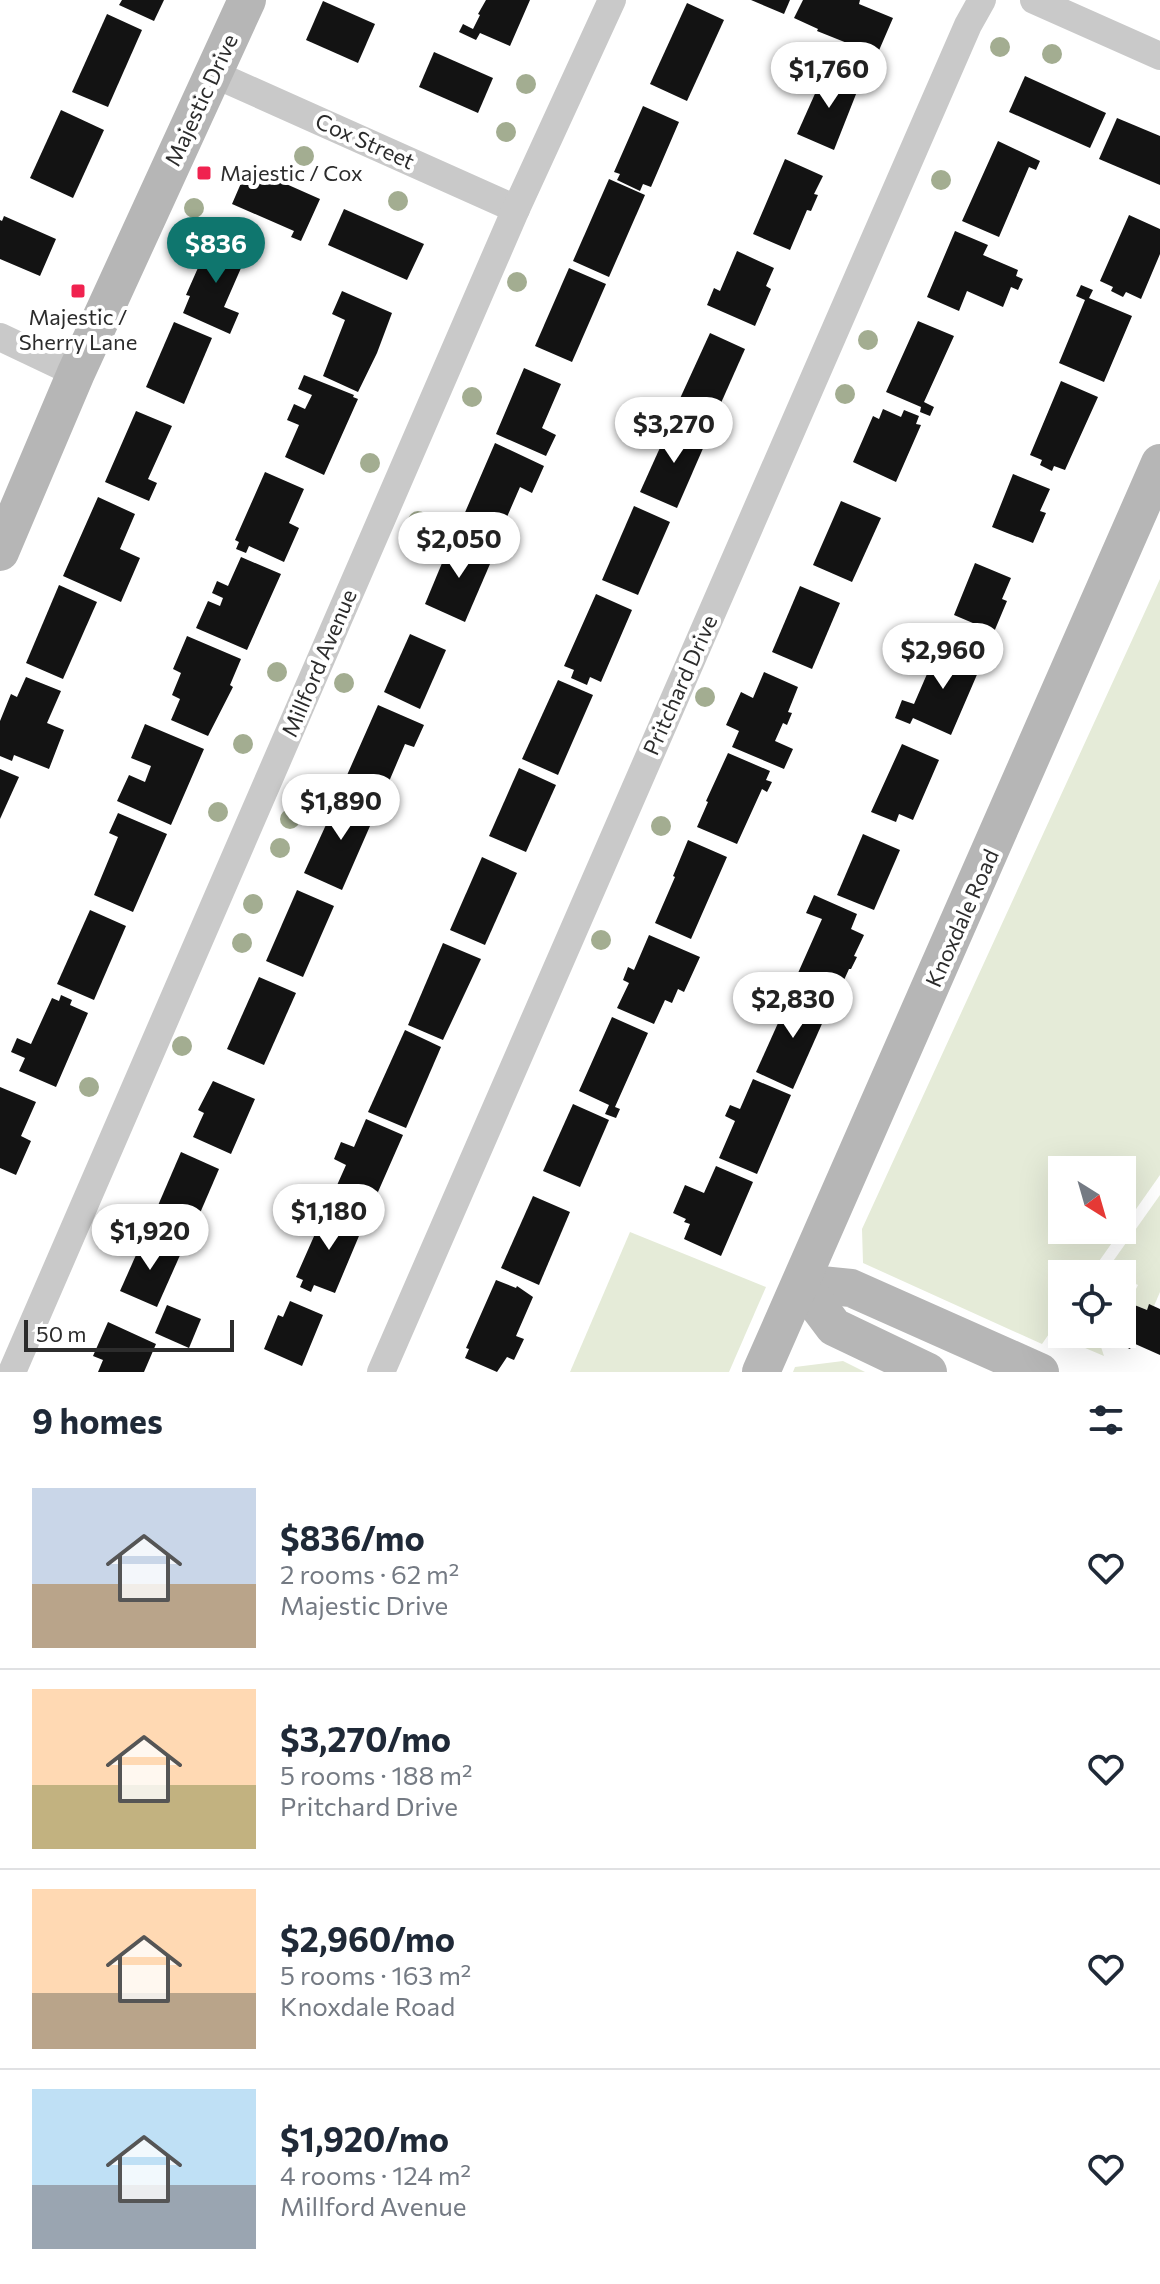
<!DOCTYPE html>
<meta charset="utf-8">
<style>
:root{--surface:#fff;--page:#f6f6f7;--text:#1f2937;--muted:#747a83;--line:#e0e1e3;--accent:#0f766e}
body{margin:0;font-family:Commissioner,sans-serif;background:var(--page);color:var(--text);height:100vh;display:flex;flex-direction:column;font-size:30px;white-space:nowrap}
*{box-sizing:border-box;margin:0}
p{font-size:26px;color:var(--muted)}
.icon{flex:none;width:44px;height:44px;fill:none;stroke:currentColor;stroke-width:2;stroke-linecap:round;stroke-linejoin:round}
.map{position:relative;height:1372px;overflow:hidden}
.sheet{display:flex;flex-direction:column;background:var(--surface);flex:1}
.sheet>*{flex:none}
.needle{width:52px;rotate:143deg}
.fabs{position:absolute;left:1048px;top:1156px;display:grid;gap:16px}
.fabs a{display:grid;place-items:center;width:88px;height:88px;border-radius:0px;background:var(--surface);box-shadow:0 8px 32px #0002;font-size:40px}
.scale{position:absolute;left:24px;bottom:20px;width:210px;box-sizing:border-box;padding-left:8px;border:4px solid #2c2c2c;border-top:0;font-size:22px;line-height:28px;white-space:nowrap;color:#2c2c2c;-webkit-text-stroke:6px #fff;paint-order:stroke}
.price{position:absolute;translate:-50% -68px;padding:0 18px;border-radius:28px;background:#fff;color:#222;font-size:26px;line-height:52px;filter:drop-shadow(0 2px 4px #0008)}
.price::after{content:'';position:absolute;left:50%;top:48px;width:24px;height:18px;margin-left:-12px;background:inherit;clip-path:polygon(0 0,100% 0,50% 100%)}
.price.selected{background:var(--accent);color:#fff}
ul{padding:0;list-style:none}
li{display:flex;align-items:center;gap:24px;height:200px;padding:0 32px}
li+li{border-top:2px solid var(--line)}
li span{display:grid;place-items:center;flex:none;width:224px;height:160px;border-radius:0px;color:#555}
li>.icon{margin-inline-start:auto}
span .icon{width:96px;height:96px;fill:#fffc;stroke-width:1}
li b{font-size:34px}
h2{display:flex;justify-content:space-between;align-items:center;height:96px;padding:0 32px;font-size:34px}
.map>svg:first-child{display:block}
.green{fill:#e5ebd8}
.building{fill:#131313}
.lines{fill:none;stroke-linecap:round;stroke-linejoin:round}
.street{stroke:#c9c9c9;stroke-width:28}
.secondary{stroke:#b6b6b6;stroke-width:38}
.tree{fill:#a3ad91}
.poi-dot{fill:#f0224f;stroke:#fff;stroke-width:3}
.labels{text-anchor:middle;stroke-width:8;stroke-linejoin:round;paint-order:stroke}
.street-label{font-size:22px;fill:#2c2c2c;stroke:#fff}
.poi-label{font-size:22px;fill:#2c2c2c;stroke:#fff;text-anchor:start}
</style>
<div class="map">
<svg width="1160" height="1372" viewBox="0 0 1160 1372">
<rect width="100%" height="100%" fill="#fff"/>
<g class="green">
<path d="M1160,579v596l-38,54v-59h-60v60h59l-31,44h-28v41l-20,29 -179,-81 -1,-34z"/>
<path d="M1160,1195v97l-6,14 -5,-1 -2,5 -18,-7 9,-18 -16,-8v-3h-18z"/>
<path d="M630,1232l136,55 -37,85h-159z"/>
<path d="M1063,1334h33l7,3 -3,7 4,12 -40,-17z"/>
<path d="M843,1361l22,11h-72l2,-5z"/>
</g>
<g class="building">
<path d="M122,0h42l-10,21 -35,-16z"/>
<path d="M486,0h44l-20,46 -30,-13 -4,7 -17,-8 4,-8 10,5 7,-14 -2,-1z"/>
<path d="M751,0h39l-6,14z"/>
<path d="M803,0h57l-1,4 34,14 -16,37 -60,-24 1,-2 -24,-11z"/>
<path d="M323,1l52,23 -17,39 -52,-23z"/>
<path d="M687,3l37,17 -37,81 -37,-17z"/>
<path d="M107,14l35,16 -34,77 -36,-15z"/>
<path d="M434,52l59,26 -15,35 -59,-26z"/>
<path d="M826,69l34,15 -26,66 -37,-16z"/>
<path d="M1025,76l81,37 -16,35 -81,-36z"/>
<path d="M643,106l36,16 -28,65 -8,-3 -3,7 -23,-11 3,-6 -6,-2z"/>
<path d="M61,110l43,20 -31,68 -43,-20z"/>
<path d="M1117,118l43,18v49l-61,-26z"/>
<path d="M998,141l42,20 -4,9 -7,-3 -30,70 -37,-16z"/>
<path d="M785,159l38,17 -9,18 4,1 -7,16 -4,-1 -17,40 -37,-16z"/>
<path d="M248,167l72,32 -19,42 -10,-4 3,-6 -62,-27z"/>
<path d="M609,179l36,16 -36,82 -36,-16z"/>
<path d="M344,209l80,35 -17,36 -79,-35z"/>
<path d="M1129,215l31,14v25l-19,45 -15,-7 -3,5 -12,-6 2,-4 -13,-6z"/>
<path d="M4,216l52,23 -16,37 -40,-17v-39l2,1z"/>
<path d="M955,231l33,14 -5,10 35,15 -2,6 7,3 -5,11 -7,-3 -8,20 -36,-16 -8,20 -32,-14z"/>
<path d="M212,236l36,16 -24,55 15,6 -9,21 -47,-21 7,-17 -4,-1z"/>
<path d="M737,251l37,17 -8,18 5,3 -16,37 -48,-21 7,-17 6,3z"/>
<path d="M569,268l37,16 -34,78 -37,-16z"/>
<path d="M1081,285l12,5 -4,8 43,18 -28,66 -45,-19 26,-63 -9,-4z"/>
<path d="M342,291l50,22 -15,40 -19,39 -35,-16 22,-56 -13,-6z"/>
<path d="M918,321l36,15 -30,66 10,5 -4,9 -10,-4 1,-5 -35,-15z"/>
<path d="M174,322l38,16 -28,66 -38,-17z"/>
<path d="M710,333l35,16 -32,72 -36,-16z"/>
<path d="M524,368l37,16 -19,44 14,7 -10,21 -50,-22z"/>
<path d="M304,375l50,20 -1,2 5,2 -34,76 -39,-18 14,-32 -12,-5 7,-16 11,5 7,-14 -14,-6z"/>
<path d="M1061,381l37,16 -33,73 -11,-4 -2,5 -12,-6 2,-5 -12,-5z"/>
<path d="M883,409l18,8 3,-7 15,6 -3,8 5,1 -25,57 -43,-20 20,-46 6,3z"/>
<path d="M136,411l36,15 -24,53 9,4 -8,18 -44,-19z"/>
<path d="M672,421l36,16 -31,71 -37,-16z"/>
<path d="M495,443l49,23 -12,27 -12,-6 -23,53 -37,-16z"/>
<path d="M265,472l39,17 -15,34 10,5 -15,34 -35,-16 -3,7 -10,-4 3,-7 -4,-2z"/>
<path d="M1013,474l37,15 -10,22 6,2 -13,30 -41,-16z"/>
<path d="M98,497l37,17 -15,35 20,9 -19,44 -58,-26z"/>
<path d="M841,501l40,17 -29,64 -39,-17z"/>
<path d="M634,506l36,16 -32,73 -36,-15z"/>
<path d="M452,539l41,18 -28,65 -40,-18z"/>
<path d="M241,557l40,17 -34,76 -51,-22 12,-27 12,5 3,-8 -11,-5 5,-12 11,5z"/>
<path d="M975,563l36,15 -9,21 5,2 -13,31 -40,-17z"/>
<path d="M59,585l38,17 -34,77 -37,-16z"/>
<path d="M800,586l40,17 -28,66 -40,-17z"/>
<path d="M596,594l36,16 -31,72 -11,-5 -3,8 -16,-7 3,-8 -10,-4z"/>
<path d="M410,634l36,16 -26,59 -36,-17z"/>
<path d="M187,636l54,23 -11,26 3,2 -25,49 -37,-16 9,-21 -8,-4 9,-22 -8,-4z"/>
<path d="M940,644l42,19 -31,72 -38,-17 -3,6 -15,-6 7,-18 12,4z"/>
<path d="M764,672l34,15 -10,25 4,1 -5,12 -4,-2 -8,18 18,8 -9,20 -52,-22 7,-16 -13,-6 15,-33 12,6z"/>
<path d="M26,677l35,14 -14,32 17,7 -15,39 -35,-14 -2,6 -12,-5v-35l11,-27 6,3z"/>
<path d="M558,680l35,15 -35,80 -36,-16z"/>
<path d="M378,705l46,20 -10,22 -9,-3 -23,54 -38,-16z"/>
<path d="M145,724l59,25 -33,76 -54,-24 12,-26 16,7 6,-16 -20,-8z"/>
<path d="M902,744l37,16 -26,60 -14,-6 -3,8 -25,-10z"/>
<path d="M728,753l42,18 -4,9 6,2 -5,10 -5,-3 -25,55 -40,-17 11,-25 -2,-1z"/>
<path d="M519,768l37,17 -30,67 -37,-16z"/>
<path d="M0,769l19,8 -19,42z"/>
<path d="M340,794l37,16 -35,80 -38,-17z"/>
<path d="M118,813l49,21 -34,78 -39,-17 24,-58 -9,-4z"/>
<path d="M863,834l37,16 -26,60 -37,-15z"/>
<path d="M688,840l39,17 -36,82 -36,-16 20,-46 -2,-1z"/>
<path d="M482,857l35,16 -32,72 -35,-15z"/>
<path d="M297,890l37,16 -31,71 -37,-16z"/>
<path d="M814,895l43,19 -6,15 13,6 -10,21 3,1 -6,12h-2l-14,31 -41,-18 28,-63 -16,-6z"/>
<path d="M90,910l36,16 -32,74 -37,-16z"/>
<path d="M649,935l51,22 -16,35 -6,-3 -6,14 -7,-3 -11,24 -37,-16 12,-25 -6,-3 5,-13 6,3z"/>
<path d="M443,943l38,16 -38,81 -35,-15z"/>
<path d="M259,977l37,16 -32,72 -37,-16z"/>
<path d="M792,992l37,16 -36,81 -37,-17z"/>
<path d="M61,995l11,5 -2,5 18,8 -32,74 -37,-16 6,-13 -14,-6 6,-14 14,6 21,-46 7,3z"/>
<path d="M612,1017l36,16 -33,74 5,2 -4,9 -11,-4 4,-9 -30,-14z"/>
<path d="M405,1030l36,17 -35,81 -38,-16z"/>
<path d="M753,1079l38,16 -34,79 -38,-16 16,-37 -10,-5 5,-11 10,4z"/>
<path d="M213,1081l42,18 -24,55 -38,-17 11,-24 -6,-3z"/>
<path d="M0,1087l36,15 -15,34 10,5 -15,34 -16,-7z"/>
<path d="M573,1104l36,16 -29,67 -37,-16z"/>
<path d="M366,1119l37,16 -36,82 -37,-16 16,-36 -12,-6 7,-17 13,5z"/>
<path d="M181,1152l38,17 -31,72 -38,-17z"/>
<path d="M716,1166l37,16 -32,74 -37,-17 6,-15 -6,-2 2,-3 -13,-6 12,-28 19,8z"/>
<path d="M533,1196l37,16 -31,73 -38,-17z"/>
<path d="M326,1209l38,15 -29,69 -21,-8 -3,7 -11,-5 3,-7 -7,-3z"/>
<path d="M144,1237l37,16 -24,54 -37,-16z"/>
<path d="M496,1280l20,8 1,-2 16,11 -17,39 8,3 -10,21 -7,-3 -10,15 -32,-14 4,-9 -3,-1z"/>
<path d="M1122,1300l25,10 2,-6 11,5v46l-27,-12 -3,6 -34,-15h26z"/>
<path d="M290,1301l33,14 -21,51 -38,-17 14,-34 5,2z"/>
<path d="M167,1305l34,14 -12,29 -34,-15z"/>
<path d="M108,1322l48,22 -12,28h-46l5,-12 -10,-4z"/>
</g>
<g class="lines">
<g class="street">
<path d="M1034,0l126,56"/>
<path d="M214,74l302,135"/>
<path d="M0,337l76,36"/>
<path d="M12,1372l504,-1163 96,-209"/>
<path d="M381,1372l587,-1347 14,-25"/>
</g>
<g class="secondary">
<path d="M0,552l76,-179 171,-373"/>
<path d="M801,1283l50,5 189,84"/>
<path d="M801,1283l33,44 94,45"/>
<path d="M761,1372l399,-909"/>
</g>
</g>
<g class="tree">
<circle cx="1000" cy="47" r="10"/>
<circle cx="1052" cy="54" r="10"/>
<circle cx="526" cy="84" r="10"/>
<circle cx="506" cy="132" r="10"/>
<circle cx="304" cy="156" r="10"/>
<circle cx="941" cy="180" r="10"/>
<circle cx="398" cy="201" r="10"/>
<circle cx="194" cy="208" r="10"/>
<circle cx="517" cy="282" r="10"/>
<circle cx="868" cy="340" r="10"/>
<circle cx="845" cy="394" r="10"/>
<circle cx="472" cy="397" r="10"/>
<circle cx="370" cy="463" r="10"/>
<circle cx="418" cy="521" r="10"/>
<circle cx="277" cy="672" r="10"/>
<circle cx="344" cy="683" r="10"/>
<circle cx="705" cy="697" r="10"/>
<circle cx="243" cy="744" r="10"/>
<circle cx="218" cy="812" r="10"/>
<circle cx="290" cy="819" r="10"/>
<circle cx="661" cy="826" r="10"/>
<circle cx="280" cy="848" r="10"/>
<circle cx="253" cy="904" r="10"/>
<circle cx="601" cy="940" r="10"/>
<circle cx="242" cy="943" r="10"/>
<circle cx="182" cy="1046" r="10"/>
<circle cx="89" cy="1087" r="10"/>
</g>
<g class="poi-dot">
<rect x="196" y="165" width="16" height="16" rx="4"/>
<rect x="70" y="283" width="16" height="16" rx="4"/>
</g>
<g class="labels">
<g class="street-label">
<text transform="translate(201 100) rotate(-65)" y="8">Majestic Drive</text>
<text transform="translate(365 141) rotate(24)" y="8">Cox Street</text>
<text transform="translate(319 663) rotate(-67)" y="8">Millford Avenue</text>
<text transform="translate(680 685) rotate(-66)" y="8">Pritchard Drive</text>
<text transform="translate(962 918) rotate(-66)" y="8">Knoxdale Road</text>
</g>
<g class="poi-label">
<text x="220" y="181">Majestic / Cox</text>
<text x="78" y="325" text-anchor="middle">Majestic /<tspan x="78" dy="25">Sherry Lane</tspan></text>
</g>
</g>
</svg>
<div class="fabs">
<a><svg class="needle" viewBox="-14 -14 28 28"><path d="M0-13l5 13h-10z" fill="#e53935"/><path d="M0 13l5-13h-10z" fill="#747a83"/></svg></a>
<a><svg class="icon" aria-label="locate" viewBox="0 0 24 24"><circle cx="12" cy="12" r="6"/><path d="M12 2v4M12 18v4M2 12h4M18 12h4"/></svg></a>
</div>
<div class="scale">50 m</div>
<b class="price" style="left:829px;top:110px">$1,760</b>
<b class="price selected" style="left:216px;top:285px">$836</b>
<b class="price" style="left:674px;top:465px">$3,270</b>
<b class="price" style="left:459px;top:580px">$2,050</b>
<b class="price" style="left:943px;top:691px">$2,960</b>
<b class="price" style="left:341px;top:842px">$1,890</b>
<b class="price" style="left:793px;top:1040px">$2,830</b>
<b class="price" style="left:329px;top:1252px">$1,180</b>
<b class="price" style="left:150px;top:1272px">$1,920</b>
</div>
<section class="sheet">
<h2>9 homes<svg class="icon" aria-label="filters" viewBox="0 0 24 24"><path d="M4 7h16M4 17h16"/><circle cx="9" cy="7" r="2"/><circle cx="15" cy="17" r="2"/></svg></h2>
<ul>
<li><span style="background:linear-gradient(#c9d6e8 60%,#b9a48a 0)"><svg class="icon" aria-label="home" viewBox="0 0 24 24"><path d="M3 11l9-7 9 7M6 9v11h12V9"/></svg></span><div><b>$836/mo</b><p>2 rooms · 62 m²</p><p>Majestic Drive</p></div><svg class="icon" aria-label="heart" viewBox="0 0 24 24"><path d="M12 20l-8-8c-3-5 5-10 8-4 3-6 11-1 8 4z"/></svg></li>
<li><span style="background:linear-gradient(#ffd9b3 60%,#c2b280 0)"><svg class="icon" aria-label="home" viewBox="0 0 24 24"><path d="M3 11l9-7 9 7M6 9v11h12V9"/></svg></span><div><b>$3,270/mo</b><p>5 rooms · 188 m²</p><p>Pritchard Drive</p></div><svg class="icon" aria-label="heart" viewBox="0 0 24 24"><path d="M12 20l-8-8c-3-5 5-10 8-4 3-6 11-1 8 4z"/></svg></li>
<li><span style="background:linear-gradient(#ffd9b3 65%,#b9a48a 0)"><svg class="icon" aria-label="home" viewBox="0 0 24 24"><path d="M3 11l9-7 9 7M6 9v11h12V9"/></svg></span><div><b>$2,960/mo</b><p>5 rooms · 163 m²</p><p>Knoxdale Road</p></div><svg class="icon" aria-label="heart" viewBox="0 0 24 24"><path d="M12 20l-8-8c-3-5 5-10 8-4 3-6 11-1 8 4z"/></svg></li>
<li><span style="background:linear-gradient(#bfe0f5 60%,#9aa5b1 0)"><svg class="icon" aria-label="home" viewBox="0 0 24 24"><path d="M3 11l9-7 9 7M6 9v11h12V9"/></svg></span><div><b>$1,920/mo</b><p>4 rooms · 124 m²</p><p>Millford Avenue</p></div><svg class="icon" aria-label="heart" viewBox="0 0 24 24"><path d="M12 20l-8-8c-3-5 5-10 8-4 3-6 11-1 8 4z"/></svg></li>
</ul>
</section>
